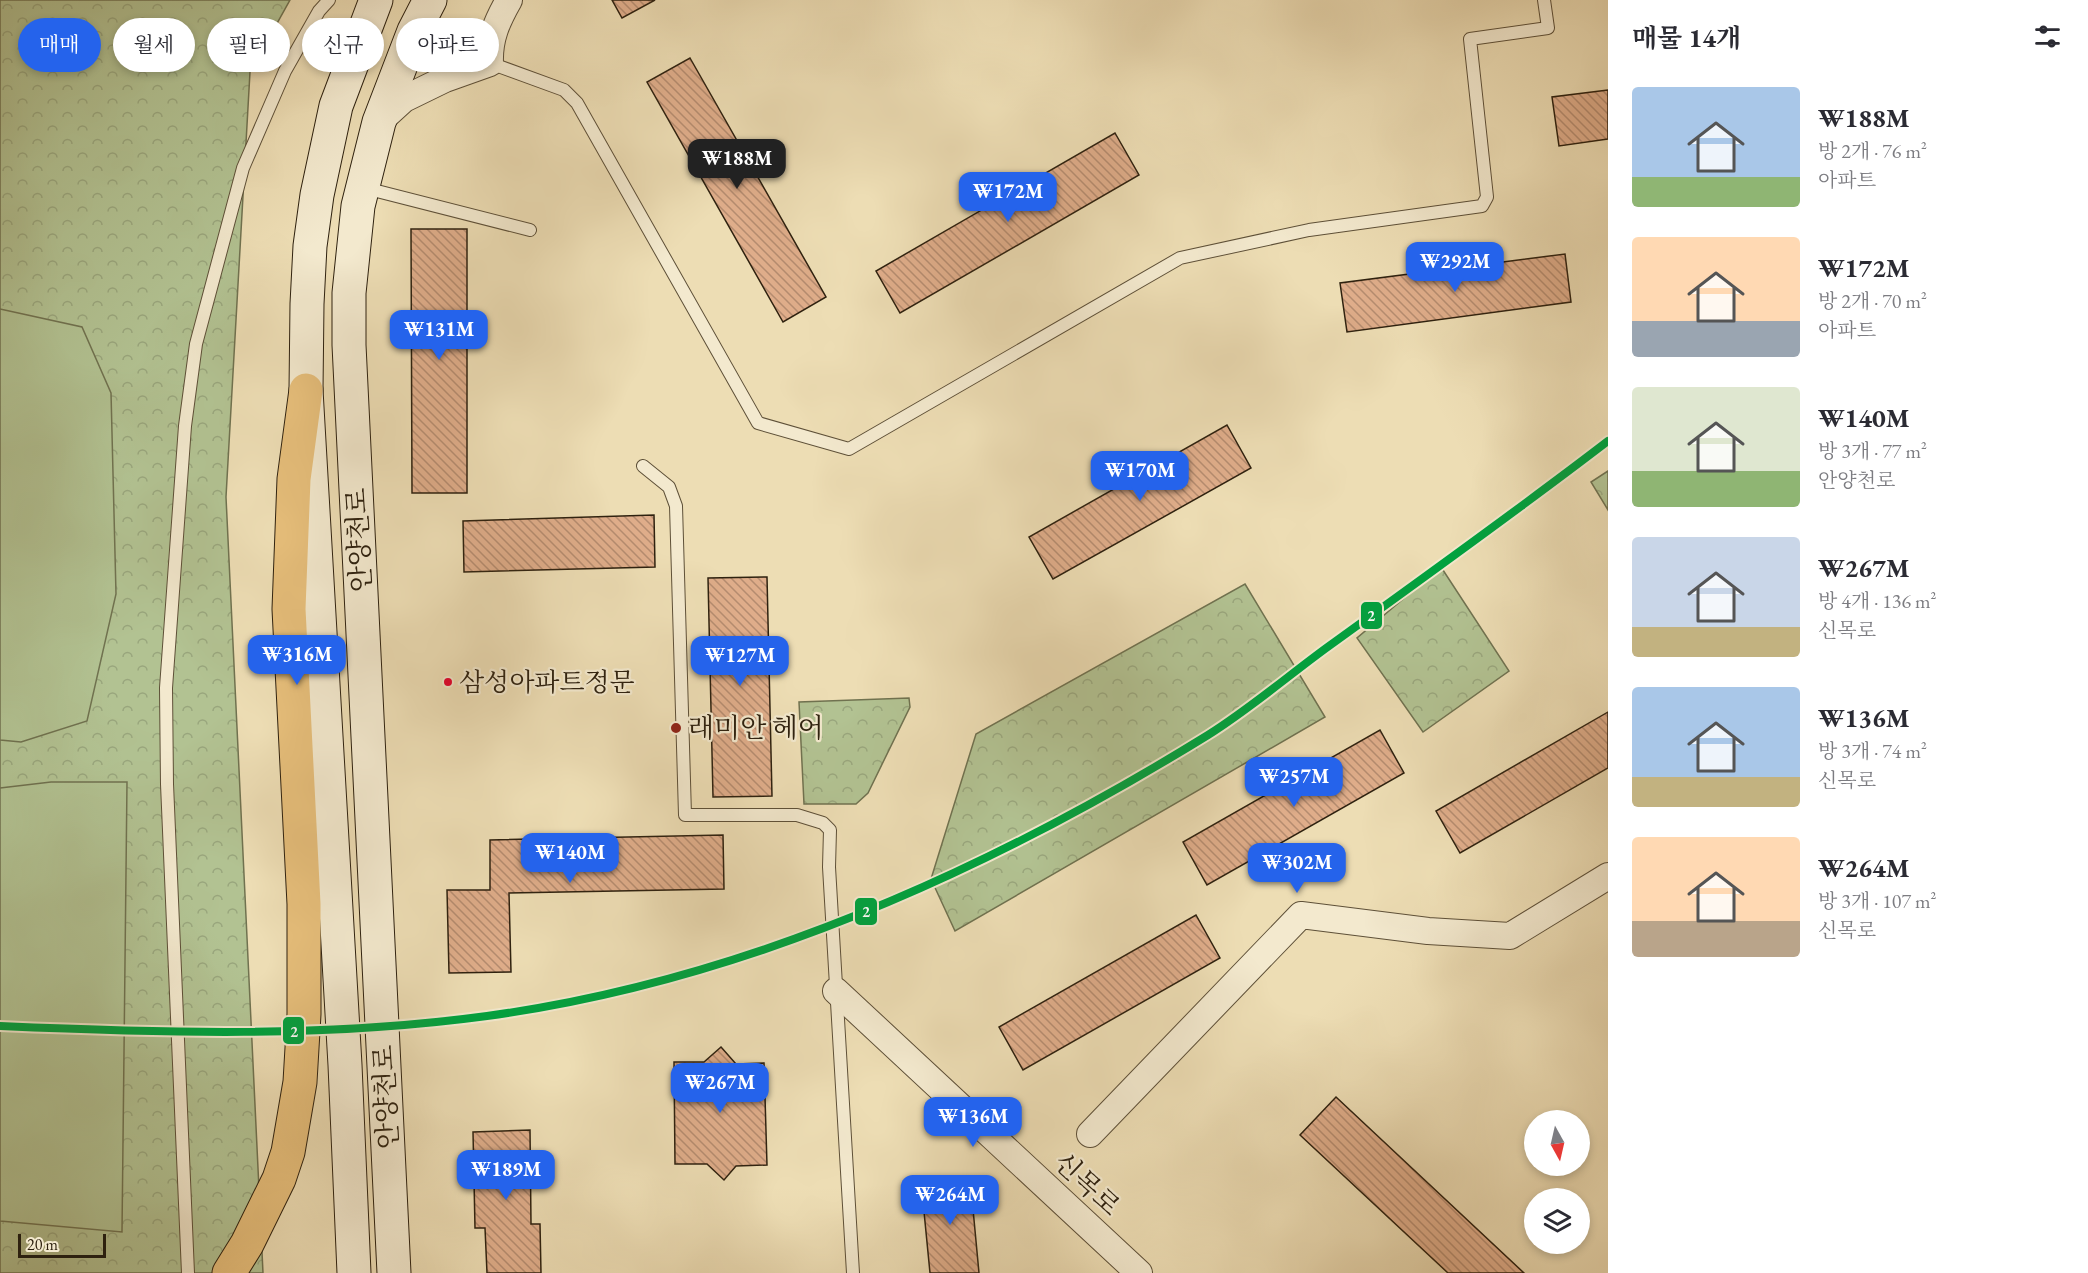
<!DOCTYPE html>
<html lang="ko">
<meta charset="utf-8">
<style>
:root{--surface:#fff;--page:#f2f2f3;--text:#2b2b33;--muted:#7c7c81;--accent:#2563eb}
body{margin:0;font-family:"EB Garamond","Noto Serif KR",serif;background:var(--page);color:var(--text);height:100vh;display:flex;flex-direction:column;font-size:22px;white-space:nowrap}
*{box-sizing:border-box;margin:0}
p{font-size:20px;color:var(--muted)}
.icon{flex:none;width:33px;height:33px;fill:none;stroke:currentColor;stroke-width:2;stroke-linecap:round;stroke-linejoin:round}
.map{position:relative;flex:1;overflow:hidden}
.sheet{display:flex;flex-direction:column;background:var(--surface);width:480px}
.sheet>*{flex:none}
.guide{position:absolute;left:18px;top:18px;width:570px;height:54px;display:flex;gap:12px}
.needle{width:39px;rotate:172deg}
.controls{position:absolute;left:1524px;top:1110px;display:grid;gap:12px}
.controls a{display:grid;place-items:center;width:66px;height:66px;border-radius:50%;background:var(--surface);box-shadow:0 3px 9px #0003;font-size:30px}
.scale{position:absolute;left:18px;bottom:15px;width:88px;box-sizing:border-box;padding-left:6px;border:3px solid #2e210f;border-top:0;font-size:16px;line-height:21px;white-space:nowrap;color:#2e210f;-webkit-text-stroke:4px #f3e9ce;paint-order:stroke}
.price{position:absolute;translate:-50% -51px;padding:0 14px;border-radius:12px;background:var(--accent);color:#fff;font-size:20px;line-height:39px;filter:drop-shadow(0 2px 3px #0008)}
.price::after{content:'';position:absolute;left:50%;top:36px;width:18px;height:14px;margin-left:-9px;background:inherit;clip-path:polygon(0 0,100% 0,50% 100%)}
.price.on{background:#222;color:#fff}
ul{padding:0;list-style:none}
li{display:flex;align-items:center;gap:18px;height:150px;padding:0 24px}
li span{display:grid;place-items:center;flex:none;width:168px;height:120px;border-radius:6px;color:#555}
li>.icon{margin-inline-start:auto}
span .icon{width:72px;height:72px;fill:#fffc;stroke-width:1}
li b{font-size:26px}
h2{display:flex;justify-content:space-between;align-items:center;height:72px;padding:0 24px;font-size:26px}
.tag{padding:0 21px;border-radius:27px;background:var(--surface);box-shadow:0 3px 9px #0003;font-size:21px;line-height:54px}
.tag.on{background:var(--accent);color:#fff}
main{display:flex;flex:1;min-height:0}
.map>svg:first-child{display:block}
.park{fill:url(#park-crowns);stroke:#707250;stroke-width:1.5}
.pitch{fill:#b2c292;stroke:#707250;stroke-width:1.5}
.building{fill:url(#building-back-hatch);stroke:#2e210f;stroke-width:1.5}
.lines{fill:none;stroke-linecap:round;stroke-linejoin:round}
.lane-casing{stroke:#5e5038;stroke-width:14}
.street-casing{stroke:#5e5038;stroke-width:28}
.secondary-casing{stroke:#2e210f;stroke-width:35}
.primary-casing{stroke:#2e210f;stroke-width:35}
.lane{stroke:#f3e9ce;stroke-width:12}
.street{stroke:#f3e9ce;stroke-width:26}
.secondary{stroke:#f3e9ce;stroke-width:33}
.primary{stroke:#e6be7a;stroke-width:33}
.metro-1-casing{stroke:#f3e9ce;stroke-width:12}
.metro-1{stroke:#00a23f;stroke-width:8}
.bus-dot{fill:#e4002b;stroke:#f3e9ce;stroke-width:2}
.poi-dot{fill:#8f2418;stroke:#f3e9ce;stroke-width:2}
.labels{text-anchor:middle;stroke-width:4.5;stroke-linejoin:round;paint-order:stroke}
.bus-label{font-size:26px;fill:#2e210f;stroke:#f3e9ce;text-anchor:start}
.street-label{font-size:27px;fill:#2e210f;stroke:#f3e9ce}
.poi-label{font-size:27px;fill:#2e210f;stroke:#f3e9ce;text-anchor:start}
.line-badge{stroke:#f3e9ce;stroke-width:2}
.badge-label{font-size:16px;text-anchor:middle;font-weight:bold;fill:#fff}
</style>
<main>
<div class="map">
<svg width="1608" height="1273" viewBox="0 0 1608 1273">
<defs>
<pattern id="park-crowns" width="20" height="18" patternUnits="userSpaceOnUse" patternTransform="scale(1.5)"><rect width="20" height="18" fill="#b2c292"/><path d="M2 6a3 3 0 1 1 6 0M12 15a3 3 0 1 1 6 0" fill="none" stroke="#99a67d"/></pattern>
<pattern id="building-back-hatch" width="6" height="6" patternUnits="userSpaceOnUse" patternTransform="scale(1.5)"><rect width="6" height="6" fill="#dfad8a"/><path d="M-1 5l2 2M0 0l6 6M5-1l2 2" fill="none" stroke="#b58c6f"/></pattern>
</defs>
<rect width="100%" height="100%" fill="#edddb4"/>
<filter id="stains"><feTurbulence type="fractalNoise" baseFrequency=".00333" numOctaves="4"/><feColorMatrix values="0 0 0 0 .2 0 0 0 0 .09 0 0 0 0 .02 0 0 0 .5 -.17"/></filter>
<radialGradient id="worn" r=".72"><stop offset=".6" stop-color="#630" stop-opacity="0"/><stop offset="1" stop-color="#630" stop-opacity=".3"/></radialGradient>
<g class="park">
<path d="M0,0h290l-40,72 -24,425 37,776h-263z"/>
<path d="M1608,471v39l-17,-28z"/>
<path d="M1441,567l68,104 -86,61 -66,-94z"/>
<path d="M1245,584l80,133 -370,214 -24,-52 45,-145z"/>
<path d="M909,698l1,9 -42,86 -12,11h-52l-5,-102z"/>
</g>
<g class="pitch">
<path d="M0,309l82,18 29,66 5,201 -29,127 -66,21 -21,-2z"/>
<path d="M51,782h76l-5,450 -122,-11v-433z"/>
</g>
<g class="building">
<path d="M612,0h43l-33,18z"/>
<path d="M690,58l136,239 -43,25 -136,-240z"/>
<path d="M1608,90v49l-49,7 -7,-49z"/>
<path d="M1115,133l24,42 -239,138 -24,-42z"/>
<path d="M411,229h56v264h-55z"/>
<path d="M1565,254l6,48 -224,30 -7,-49z"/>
<path d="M1227,425l24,43 -198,111 -24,-42z"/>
<path d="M654,515l1,52 -191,5 -1,-51z"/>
<path d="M767,577l5,219 -59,1 -5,-219z"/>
<path d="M1608,712v56l-148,85 -24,-42z"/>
<path d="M1380,730l24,43 -197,112 -24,-43z"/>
<path d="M723,835l1,54 -215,4 2,79 -62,1 -2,-83h43v-50z"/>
<path d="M1196,915l24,43 -197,112 -24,-43z"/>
<path d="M721,1047l15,17 28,-1 3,102 -31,1 -12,14 -17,-16h-32l-1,-102h30z"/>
<path d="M1336,1097l188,176h-76l-148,-138z"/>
<path d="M530,1130l1,94h9l1,49h-54l-2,-45h-10l-2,-96z"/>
<path d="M970,1177l9,96h-49l-9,-92z"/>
</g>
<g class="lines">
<g class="lane-casing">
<g id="lane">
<path d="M490,63l74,27 13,13 181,320 91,26 331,-191 129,-28 173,-24 5,-9 -17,-158 78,-11 -4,-28"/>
<path d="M365,188l165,42"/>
<path d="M643,466l26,21 7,19 9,309h112l26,8 7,7 -1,37 24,406"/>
<path d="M188,1273l-21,-489 -1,-96 19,-262 11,-82 47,-176 42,-97 34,-60 10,-11"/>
</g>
</g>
<g class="street-casing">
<g id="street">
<path d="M381,120l23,-21 41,-20 45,-16c-1,-24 7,-42 19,-63"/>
<path d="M836,991l303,282"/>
<path d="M1090,1134l211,-219 127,16 82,5 98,-60"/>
</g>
</g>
<g class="secondary-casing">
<g id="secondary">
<path d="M354,1273l-9,-208 -39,-675 1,-86 3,-58 7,-51 19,-89 40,-106"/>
<path d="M394,1273l-45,-928v-52l9,-87 21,-84 35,-91 16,-31"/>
</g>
</g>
<g class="primary-casing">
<path id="primary" d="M229,1273l18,-29 32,-65 9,-27 12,-70 4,-68v-110l-15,-295 5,-130 12,-89"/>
</g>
<use href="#lane" class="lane"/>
<use href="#street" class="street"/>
<use href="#secondary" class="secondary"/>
<use href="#primary" class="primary"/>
<g class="metro-1-casing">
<path id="metro-1" d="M0,1026c162,7 325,12 487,-10 257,-35 501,-145 721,-281 43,-27 81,-60 121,-89 94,-68 188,-135 279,-205"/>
</g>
<use href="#metro-1" class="metro-1"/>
</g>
<circle class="bus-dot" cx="448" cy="682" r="5"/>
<circle class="poi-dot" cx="676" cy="728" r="6"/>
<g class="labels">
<g class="bus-label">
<text x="459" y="691">삼성아파트정문</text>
</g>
<g class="street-label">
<text transform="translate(359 540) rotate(-93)" y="9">안양천로</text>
<text transform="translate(386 1097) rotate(-93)" y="9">안양천로</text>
<text transform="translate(1087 1184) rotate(43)" y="9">신목로</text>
</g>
<g class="poi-label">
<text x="688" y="737">래미안 헤어</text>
</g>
</g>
<g class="line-badge">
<rect x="1360" y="601" width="23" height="29" rx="6" fill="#00a23f"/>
<rect x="854" y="897" width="24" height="29" rx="6" fill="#00a23f"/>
<rect x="282" y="1016" width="23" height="29" rx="6" fill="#00a23f"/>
</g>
<g class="badge-label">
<text x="1371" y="621">2</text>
<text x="866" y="917">2</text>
<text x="294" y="1037">2</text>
</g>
<rect width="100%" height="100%" filter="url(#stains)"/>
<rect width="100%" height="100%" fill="url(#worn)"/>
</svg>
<div class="controls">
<a><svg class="needle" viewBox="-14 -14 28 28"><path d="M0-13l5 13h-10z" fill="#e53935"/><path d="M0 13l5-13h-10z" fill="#7c7c81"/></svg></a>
<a><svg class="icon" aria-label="layers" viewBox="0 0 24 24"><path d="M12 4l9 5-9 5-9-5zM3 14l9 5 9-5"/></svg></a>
</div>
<div class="scale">20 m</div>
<b class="price on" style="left:737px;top:190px">₩188M</b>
<b class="price" style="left:1008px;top:223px">₩172M</b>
<b class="price" style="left:1455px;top:293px">₩292M</b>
<b class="price" style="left:439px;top:361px">₩131M</b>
<b class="price" style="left:1140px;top:502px">₩170M</b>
<b class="price" style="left:297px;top:686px">₩316M</b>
<b class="price" style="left:740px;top:687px">₩127M</b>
<b class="price" style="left:1294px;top:808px">₩257M</b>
<b class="price" style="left:570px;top:884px">₩140M</b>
<b class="price" style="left:1297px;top:894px">₩302M</b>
<b class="price" style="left:720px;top:1114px">₩267M</b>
<b class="price" style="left:973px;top:1148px">₩136M</b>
<b class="price" style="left:506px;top:1201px">₩189M</b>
<b class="price" style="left:950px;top:1226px">₩264M</b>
<div class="guide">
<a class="tag on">매매</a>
<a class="tag">월세</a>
<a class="tag">필터</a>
<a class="tag">신규</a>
<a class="tag">아파트</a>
</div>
</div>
<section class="sheet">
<h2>매물 14개<svg class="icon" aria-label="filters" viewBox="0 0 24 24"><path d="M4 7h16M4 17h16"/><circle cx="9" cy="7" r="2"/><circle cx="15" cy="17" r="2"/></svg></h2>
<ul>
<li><span style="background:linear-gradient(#a9c7e8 75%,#8fb573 0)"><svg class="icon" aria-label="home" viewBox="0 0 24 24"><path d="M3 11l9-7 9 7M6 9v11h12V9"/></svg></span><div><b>₩188M</b><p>방 2개 · 76 m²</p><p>아파트</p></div></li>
<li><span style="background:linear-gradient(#ffd9b3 70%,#9aa5b1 0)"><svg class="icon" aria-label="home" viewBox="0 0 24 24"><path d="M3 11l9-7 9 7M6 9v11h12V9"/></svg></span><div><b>₩172M</b><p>방 2개 · 70 m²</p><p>아파트</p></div></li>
<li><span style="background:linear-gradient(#dfe7d0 70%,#8fb573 0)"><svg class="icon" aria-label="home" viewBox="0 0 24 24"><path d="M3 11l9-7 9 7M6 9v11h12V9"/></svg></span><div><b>₩140M</b><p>방 3개 · 77 m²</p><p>안양천로</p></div></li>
<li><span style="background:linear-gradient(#c9d6e8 75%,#c2b280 0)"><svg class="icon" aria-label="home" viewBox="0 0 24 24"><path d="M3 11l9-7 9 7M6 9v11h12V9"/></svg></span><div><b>₩267M</b><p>방 4개 · 136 m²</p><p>신목로</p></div></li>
<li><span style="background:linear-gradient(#a9c7e8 75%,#c2b280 0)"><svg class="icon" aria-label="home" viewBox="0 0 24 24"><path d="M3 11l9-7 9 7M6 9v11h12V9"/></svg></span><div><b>₩136M</b><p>방 3개 · 74 m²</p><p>신목로</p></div></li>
<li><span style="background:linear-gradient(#ffd9b3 70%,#b9a48a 0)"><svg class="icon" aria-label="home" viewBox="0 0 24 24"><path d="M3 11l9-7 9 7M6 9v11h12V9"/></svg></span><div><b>₩264M</b><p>방 3개 · 107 m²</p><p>신목로</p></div></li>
</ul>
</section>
</main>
